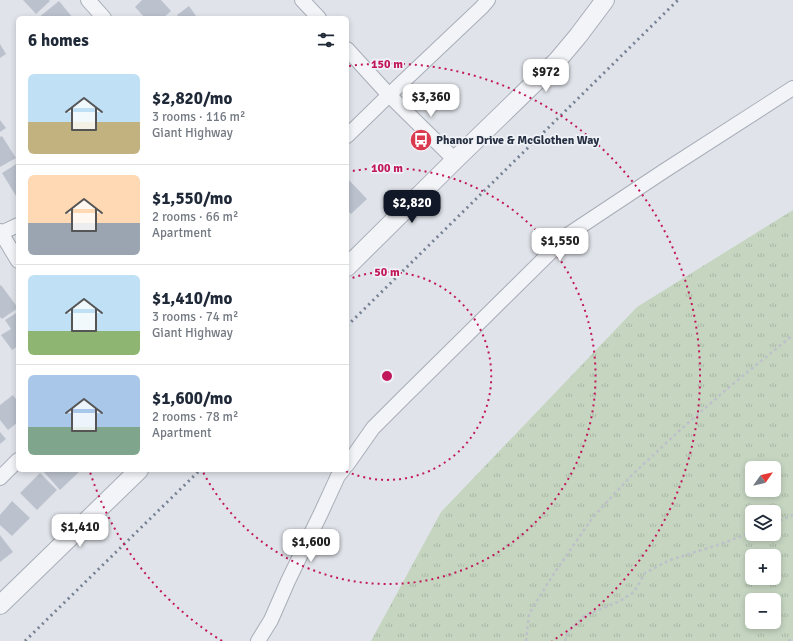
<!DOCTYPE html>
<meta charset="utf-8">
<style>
:root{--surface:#fff;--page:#f2f2f3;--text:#1f2937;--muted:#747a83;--line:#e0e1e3;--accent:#111827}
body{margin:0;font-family:Signika,sans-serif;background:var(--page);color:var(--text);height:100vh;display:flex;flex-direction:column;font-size:15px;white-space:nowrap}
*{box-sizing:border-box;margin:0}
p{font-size:13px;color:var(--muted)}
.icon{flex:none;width:22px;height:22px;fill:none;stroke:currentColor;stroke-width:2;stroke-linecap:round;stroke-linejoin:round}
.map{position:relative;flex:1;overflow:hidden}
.sheet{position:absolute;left:16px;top:16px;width:333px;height:456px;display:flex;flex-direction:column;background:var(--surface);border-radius:6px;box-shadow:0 2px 6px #0003}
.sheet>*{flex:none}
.needle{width:26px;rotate:56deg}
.controls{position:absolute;left:745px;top:461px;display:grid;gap:8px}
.controls a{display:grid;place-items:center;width:36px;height:36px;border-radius:6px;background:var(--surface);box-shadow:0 2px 6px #0003;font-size:20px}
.price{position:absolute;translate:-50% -34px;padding:0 9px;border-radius:8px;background:#fff;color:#222;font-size:13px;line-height:26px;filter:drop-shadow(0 1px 2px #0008)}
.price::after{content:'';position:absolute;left:50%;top:24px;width:12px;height:9px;margin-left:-6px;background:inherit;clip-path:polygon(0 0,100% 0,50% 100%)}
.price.selected{background:var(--accent);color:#fff}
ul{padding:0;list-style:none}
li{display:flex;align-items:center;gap:12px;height:100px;padding:0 12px}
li+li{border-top:1px solid var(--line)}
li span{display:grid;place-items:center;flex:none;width:112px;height:80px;border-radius:6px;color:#555}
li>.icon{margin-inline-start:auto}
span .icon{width:48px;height:48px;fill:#fffc;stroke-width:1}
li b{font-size:17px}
h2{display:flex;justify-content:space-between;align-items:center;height:48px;padding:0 12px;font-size:17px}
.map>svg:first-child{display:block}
.grass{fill:url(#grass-tufts);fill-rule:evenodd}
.building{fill:#bcc2cd}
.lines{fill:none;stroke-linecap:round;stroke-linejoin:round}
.minor-casing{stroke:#a8aeb8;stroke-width:16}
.tertiary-casing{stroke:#a8aeb8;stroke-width:20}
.path{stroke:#bec1c9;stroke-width:2.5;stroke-dasharray:3 3;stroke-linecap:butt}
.minor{stroke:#f3f4f8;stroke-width:14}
.tertiary{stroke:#f3f4f8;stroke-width:18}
.rail{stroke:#778295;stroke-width:3;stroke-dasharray:2 4;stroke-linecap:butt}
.ring{fill:none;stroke:#c2185b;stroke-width:2;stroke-dasharray:2 4}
.labels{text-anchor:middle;stroke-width:3.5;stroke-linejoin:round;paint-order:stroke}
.poi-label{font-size:12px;font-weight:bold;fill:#273043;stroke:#eff3f7;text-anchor:start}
.centre{fill:#c2185b;stroke:#eff3f7;stroke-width:2}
.ring-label{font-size:12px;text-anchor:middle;font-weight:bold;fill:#c2185b;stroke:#eff3f7;stroke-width:3.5;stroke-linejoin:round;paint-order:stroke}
</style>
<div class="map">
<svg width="793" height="641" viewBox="0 0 793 641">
<defs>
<pattern id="grass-tufts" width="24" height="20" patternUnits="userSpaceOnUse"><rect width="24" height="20" fill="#c5d5c0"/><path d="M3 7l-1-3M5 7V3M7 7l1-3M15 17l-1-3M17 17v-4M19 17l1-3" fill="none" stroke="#a9b7a6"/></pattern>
</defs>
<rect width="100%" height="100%" fill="#e0e4ea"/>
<path class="grass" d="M793,210v431h-422l70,-129 196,-205zM752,468h22v22h-22zM752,512h22v22h-22zM752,556h22v22h-22zM752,600h22v22h-22z"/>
<g class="building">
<path d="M23,0h26l1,1 -14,13z"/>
<path d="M142,0h19l10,11 -8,7h-18l-10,-11z"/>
<path d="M59,1l14,17h-35z"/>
<path d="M189,6l7,10 -3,2h-14l-2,-3z"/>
<path d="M0,44l6,10 -6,4z"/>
<path d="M0,120l6,8 -6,4z"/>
<path d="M2,136l14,22 -16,9v-30z"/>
<path d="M18,163v32l-2,1 -14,-23z"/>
<path d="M347,178l20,21 -16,15 -4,-4z"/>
<path d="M1,285l17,23 -16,11 -2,-2v-31z"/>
<path d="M18,312v34l-6,4 -11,-15 10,-6 -6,-9z"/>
<path d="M13,395l5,7v20l-10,8 -8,-10v-15z"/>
<path d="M0,432l6,7 -6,5z"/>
<path d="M45,470h36l-21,20 -17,-19z"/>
<path d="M40,473l17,17 -20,20 -17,-17z"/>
<path d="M12,501l18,17 -18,18 -12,-11v-10z"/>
<path d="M0,535l13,17 -13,10z"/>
</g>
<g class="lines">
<g class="minor-casing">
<g id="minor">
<path d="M88,0l16,18"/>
<path d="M302,0l17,18"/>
<path d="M347,49l42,46 66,65"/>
<path d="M347,136l42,-41 93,-88 6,-7"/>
<path d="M0,231l18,30"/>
<path d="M1,233l17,-8"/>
<path d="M347,465l26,-37 33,-33 163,-161 95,-63 129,-83"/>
<path d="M0,478l18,-18"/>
<path d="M258,641l13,-21 17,-39 33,-68 17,-37 5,-6"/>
</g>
</g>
<g class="tertiary-casing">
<g id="tertiary">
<path d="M347,267l108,-107 102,-99 21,-25 27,-36"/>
<path d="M0,605l139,-135"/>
</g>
</g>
<g class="path">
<path d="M774,523l19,-8"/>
<path d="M526,641l3,-27 22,-36 42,-61 39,-42 48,-45 48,-42 65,-53"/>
<path d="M565,641l3,-9 16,-16 36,-15 14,-9 11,-19 25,-13 51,-16 31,-12"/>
<path d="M788,641l5,-2"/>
</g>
<use href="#minor" class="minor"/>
<use href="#tertiary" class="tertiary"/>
<g class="rail">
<path d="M347,326l331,-326"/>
<path d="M25,641l175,-171"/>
</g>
</g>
<g class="ring">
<path d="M347 280A104 104 0 1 1 343 470"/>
<path d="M347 172A208 208 0 1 1 202 470"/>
<path d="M222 641A312 312 0 0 1 90 472M349 66A312 312 0 0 1 552 641"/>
</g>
<defs>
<g id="bus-disc" transform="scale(1.15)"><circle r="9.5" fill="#db394d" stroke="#eff3f7"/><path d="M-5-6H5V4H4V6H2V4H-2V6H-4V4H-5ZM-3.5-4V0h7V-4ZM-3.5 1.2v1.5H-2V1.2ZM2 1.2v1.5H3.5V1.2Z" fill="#fff"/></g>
</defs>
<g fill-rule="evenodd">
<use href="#bus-disc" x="421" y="140"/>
</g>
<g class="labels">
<g class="poi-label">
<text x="436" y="144">Phanor Drive &amp; McGlothen Way</text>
</g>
</g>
<circle cx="387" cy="376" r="6" class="centre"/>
<g class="ring-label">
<text x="387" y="68">150 m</text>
<text x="387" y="172">100 m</text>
<text x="387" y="276">50 m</text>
</g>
</svg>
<div class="controls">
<a><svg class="needle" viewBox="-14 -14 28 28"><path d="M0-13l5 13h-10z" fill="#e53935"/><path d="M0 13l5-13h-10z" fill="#747a83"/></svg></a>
<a><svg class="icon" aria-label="layers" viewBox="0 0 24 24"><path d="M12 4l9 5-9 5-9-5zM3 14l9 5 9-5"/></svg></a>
<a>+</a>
<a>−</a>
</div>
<b class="price" style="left:546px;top:93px">$972</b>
<b class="price" style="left:431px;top:118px">$3,360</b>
<b class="price selected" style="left:412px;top:224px">$2,820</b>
<b class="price" style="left:560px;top:262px">$1,550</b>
<b class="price" style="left:80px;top:548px">$1,410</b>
<b class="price" style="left:311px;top:563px">$1,600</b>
<section class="sheet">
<h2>6 homes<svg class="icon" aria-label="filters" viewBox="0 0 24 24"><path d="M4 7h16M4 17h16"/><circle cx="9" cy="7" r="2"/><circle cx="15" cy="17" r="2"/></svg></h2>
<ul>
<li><span style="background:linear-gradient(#bfe0f5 60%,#c2b280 0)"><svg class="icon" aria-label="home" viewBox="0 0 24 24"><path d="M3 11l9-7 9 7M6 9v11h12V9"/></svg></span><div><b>$2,820/mo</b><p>3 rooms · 116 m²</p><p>Giant Highway</p></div></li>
<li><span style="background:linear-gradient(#ffd9b3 60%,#9aa5b1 0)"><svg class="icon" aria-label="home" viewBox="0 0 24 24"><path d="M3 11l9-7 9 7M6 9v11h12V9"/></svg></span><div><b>$1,550/mo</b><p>2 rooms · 66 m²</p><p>Apartment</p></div></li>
<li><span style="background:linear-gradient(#bfe0f5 70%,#8fb573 0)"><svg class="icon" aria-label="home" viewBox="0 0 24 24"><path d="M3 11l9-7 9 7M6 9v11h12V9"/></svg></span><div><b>$1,410/mo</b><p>3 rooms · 74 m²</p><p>Giant Highway</p></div></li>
<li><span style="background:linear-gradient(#a9c7e8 65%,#7fa58c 0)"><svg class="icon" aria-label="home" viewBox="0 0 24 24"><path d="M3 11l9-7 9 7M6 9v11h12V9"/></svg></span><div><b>$1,600/mo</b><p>2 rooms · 78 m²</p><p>Apartment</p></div></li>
</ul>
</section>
</div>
